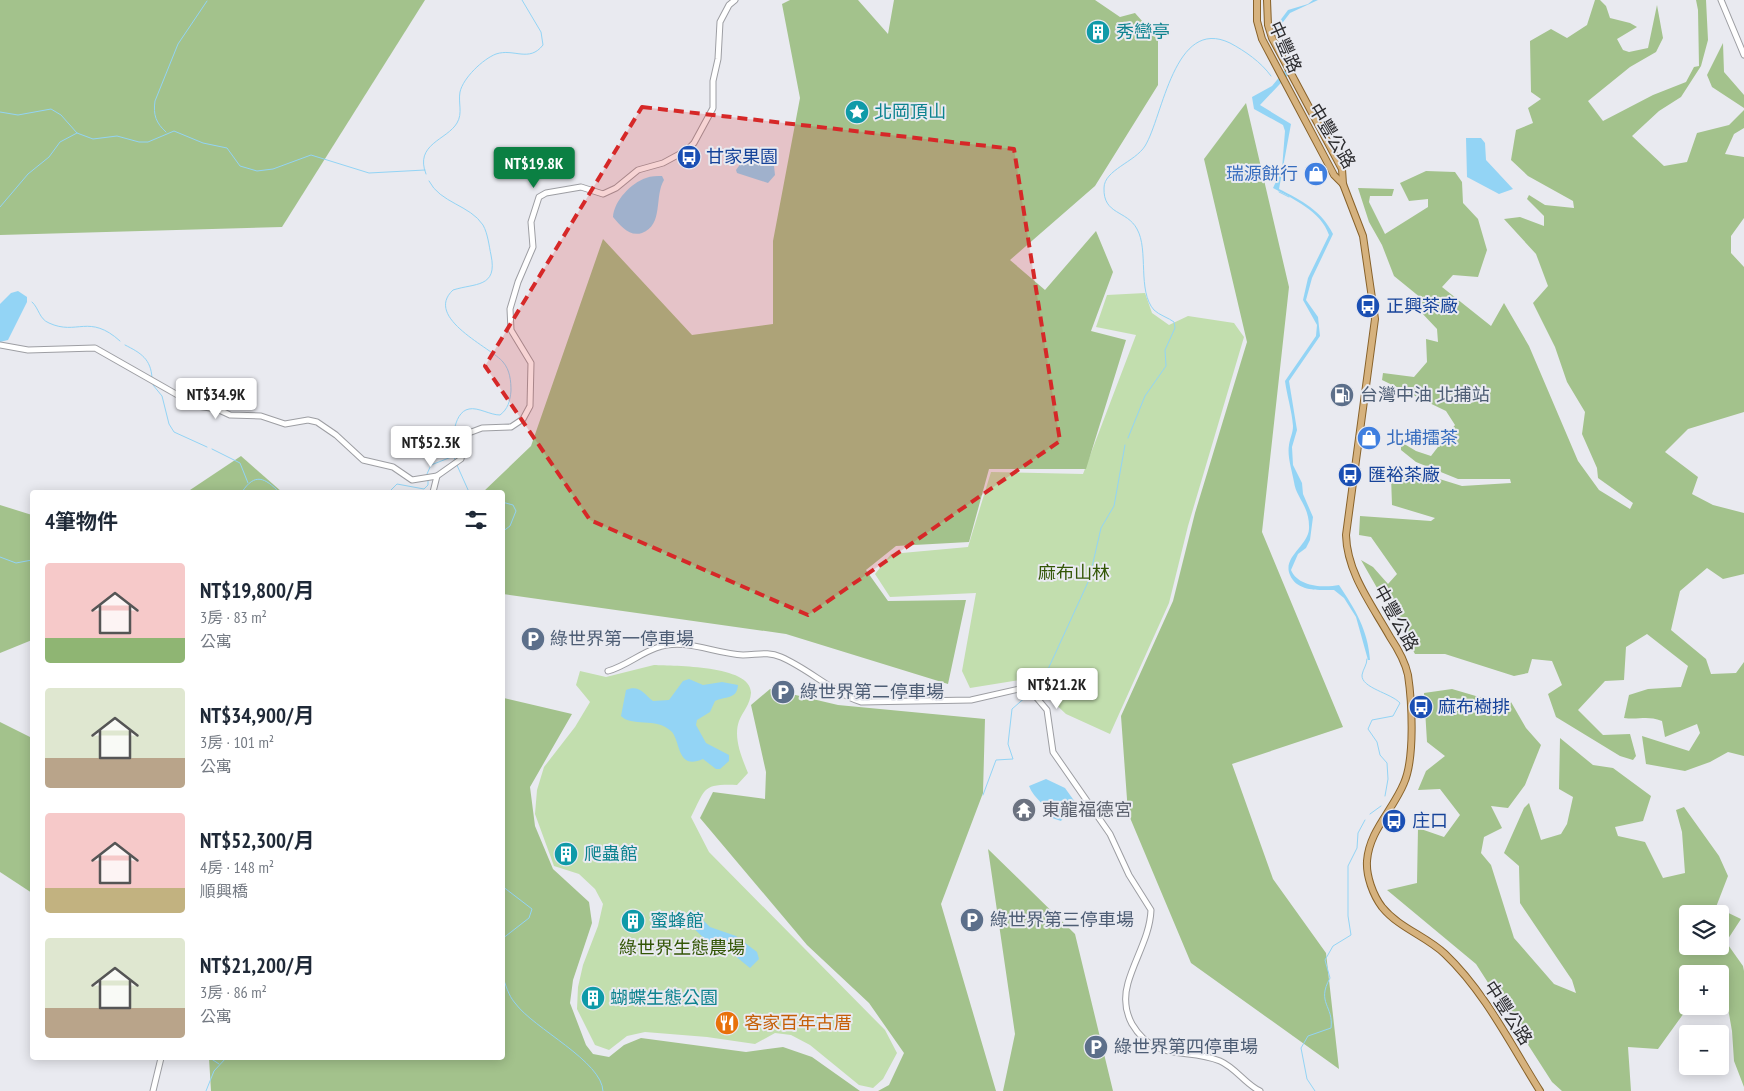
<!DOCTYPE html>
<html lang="zh-TW">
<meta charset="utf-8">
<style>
:root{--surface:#fff;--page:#f6f6f7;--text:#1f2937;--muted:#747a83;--accent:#0b8043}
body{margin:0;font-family:"PT Sans Narrow","Noto Sans TC",sans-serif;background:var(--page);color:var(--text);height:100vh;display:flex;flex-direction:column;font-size:19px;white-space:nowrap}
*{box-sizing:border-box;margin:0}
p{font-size:16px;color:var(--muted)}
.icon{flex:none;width:28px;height:28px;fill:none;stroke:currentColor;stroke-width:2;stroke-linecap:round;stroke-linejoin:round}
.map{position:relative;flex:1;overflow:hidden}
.details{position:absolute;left:30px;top:490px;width:475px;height:570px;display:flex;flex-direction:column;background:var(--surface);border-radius:5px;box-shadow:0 2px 12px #0003}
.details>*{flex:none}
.tools{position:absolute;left:1679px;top:905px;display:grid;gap:10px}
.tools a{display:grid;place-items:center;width:50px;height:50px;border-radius:5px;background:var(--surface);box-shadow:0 2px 12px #0003;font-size:25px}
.price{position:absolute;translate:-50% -42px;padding:0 11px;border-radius:5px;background:#fff;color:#222;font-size:16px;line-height:32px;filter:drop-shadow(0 1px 2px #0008)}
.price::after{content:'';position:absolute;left:50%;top:30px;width:15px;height:11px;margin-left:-8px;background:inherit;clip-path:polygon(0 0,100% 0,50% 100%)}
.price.selected{background:var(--accent);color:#fff}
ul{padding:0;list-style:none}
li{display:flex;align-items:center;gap:15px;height:125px;padding:0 15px}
li span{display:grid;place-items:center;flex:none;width:140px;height:100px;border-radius:5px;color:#555}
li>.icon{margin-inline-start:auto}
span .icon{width:60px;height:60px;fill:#fffc;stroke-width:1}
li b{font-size:21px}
h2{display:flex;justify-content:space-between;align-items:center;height:60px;padding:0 15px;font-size:21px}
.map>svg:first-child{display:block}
.green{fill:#c2deae}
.forest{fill:#a3c28c;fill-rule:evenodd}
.water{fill:#93d4f5}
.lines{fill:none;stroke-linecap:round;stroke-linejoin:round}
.stream{stroke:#93d4f5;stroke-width:1}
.minor-casing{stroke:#9d9ea3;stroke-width:7}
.major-casing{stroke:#88622a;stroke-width:8}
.minor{stroke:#fff;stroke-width:5}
.major{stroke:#d6b27e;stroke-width:6}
.marked{fill:#d62828;fill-opacity:0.2;stroke:#d62828;stroke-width:4;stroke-dasharray:10 6;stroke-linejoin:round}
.labels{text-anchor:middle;stroke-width:4;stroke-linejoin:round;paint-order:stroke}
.culture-label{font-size:18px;fill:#0d838f;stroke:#e9eaf0;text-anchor:start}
.street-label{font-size:18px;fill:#2c2c2f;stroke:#e9eaf0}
.transit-label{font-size:18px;fill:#164399;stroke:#e9eaf0;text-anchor:start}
.shop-label{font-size:18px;fill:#366cbe;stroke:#e9eaf0;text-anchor:end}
.service-label{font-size:18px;fill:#4e5e75;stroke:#e9eaf0;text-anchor:start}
.park-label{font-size:18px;fill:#335606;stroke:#e9eaf0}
.worship-label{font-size:18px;fill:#5b616d;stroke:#e9eaf0;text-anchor:start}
.food-label{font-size:18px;fill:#c56008;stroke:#e9eaf0;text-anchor:start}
</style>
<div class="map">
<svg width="1744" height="1091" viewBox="0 0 1744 1091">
<rect width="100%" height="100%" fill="#e9eaf0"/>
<g class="green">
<path d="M1145,293l7,20 17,12 19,-9 46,7 10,14 -56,189 -19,77 -59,131 -44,-20 -30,-28 -16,-6 -50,8 -8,-17 14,-78 -86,4 -15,-23 16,-20 77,-7 23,-75 92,2 53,-139 -40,-8 11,-32z"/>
<path d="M654,665c20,1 98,0 97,28 -1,12 -8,18 -12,28 -6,17 3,37 9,52l-11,12c-35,-1 -31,3 -46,32l18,35 176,178 12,23 -14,26 -10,9 -14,-3 -49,-40 -19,-10 -16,-2 -20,11 -48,-7 -62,-5 -18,4 -18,14 -14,-5 -18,-36 1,-22 5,-22 15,-39 5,-22 -8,-15 -16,-15 -25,-8 -19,-52 2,-24 7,-23 31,-40 15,-25 -14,-17 4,-14 26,6z"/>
</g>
<g class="forest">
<path d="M0,0h425l-143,227 -282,8z"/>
<path d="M790,0h68l30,34 6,-34h201l25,17 15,-4 23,26v46l-63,101 -85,74 35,30 51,-59 17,41 -22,59 35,9 -40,129h-97l-20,73 -73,4 -30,24 22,31 78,-1 -18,84 -162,-50 -283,-40 -1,-102h-19l48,-46 72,-207 89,96 81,-11v-83l27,-143 -18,-94z"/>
<path d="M1595,0h5l6,6 4,12 20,5 7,4 -20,12 6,11 6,2 19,-4 9,-43 6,33 -7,14 -26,15 -42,34 15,20 50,-26 33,-13 8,-15 5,-1 -1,-56 -2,-10h10l2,40 -7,26 -20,31 -22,14 -27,25 32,30 23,-4 10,-29 32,-8 15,-15v18l-10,6 -9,20 19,3v61l-13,18v17l13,14v145l-56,17 -23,23 33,25 -6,17 21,11 31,8v61l-21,5 -16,-11 -27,23 -9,39 35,29 5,15 25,-1 8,-11v94l-16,-4 -18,10 -25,9 -39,-7 -4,-28 47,15 11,-18 -3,-9 -32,13 -3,-16c-16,-6 -22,-1 -38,-3l5,-23 19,-6 33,-2 7,-21 -41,-32 -21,13 -2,33 -19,1 -27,29 25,25 27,-1 6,22 -3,4 -13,-4 -64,-39 -8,-23 14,-9 -10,-24 -20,-2 -4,14 -14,3 -69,-22h-30l-54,-94 12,7 15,17 9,-10 -26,-37 -12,-2 1,-19 71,5 4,-3 -43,-13 -1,-28 26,-5 45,14 49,-3 -1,-4h-52l-42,-17 -15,-12v-8l15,9 15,5 24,-31 -9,-14 -64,-31 1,-7 31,4 13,-15 -1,-23 12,3 -1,-13 -17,-18 1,-13 -27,-22 -12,-31 -13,-23 -11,-34 36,1 -2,7h-22l-1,6 16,32 43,-27v-8l-19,2 -9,-18 26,-12 29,1 7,10 1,21 15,16 9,31 -9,27 -25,-2 -11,12 49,39 13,-23 25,43 49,115 21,29 31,19 3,-6 -35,-25 -1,-10 -15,-34 3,-22 -18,-30 -12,-35 -22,-44 15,-17 -12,-32 -32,-35 16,-2 24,9v-10l-17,-17 2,-4 16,10 29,3 -1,-7 -45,-25 -17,-16 5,-30 17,-7 -5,-15 13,-9 -10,-7 -1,-51 21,-12 16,9 20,-13z"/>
<path d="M1723,43l1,29 20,23v13l-32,-21 -5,-12z"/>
<path d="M1246,103l43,184 -27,245 81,195 -111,37 41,115 53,74 13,116 -148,-106 -63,-150 -7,-97 52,-115 22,-88 52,-171 -43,-183z"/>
<path d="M241,456l41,36h-95z"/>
<path d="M0,505l32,10v125l-32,13z"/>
<path d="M770,689l68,16 147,14 -2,74 -42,111 55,187h-118l11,-6 15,-32 -35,-50 -62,-58 -107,-127 13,-26 52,7 1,-27 -15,-67z"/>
<path d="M1452,689l34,10 25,3 15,26 15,17 -16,40 -17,23 -17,-2 11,22 -18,9 -3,16 10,12 23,73 40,46 22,9 -4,-13 -52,-77 -1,-37 -15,-13 20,-45 5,-5 12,37 20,-6 6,-10 6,-27 -14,-8 1,-51 33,27 20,3 38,28 -8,25 -28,6 3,9 27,6 18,36 22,-5 -3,-41 -6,-22 8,-3 35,49 9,20 -12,31 25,12 -15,23 17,24 1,5v116l-10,-26 -2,-30 -6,-34 -6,-5v-18h-32l1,32 -31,43 -30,-2 3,44h-69l-10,-9 -76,-118 -89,-74 30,-7 1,-55 26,9 16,-22 -20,-26 -22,1 8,-19 19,-15 -18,-14 -3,-49zM1688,914h32v32h-32z"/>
<path d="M504,698l68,16 -42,73 5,39 18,43 36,33 3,21 -19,57 -3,23 16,42 7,9 16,3 15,-12 17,-7 105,14 37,-5 29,10 48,34h-649l-2,-33h293z"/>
<path d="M0,722l32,16v155l-32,-21z"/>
<path d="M988,849l87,85 38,157h-110l12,-57z"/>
</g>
<g class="water">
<path d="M1313,0h5l-28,13 -10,13 16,41 -36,38 31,19 -12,65c22,11 43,22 54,45l-21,44 -6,22 12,17 2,19 -31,45 8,49 -5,17 1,18 9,18 1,11 10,23 -3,23 -4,8 -8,6 -7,16c7,17 33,18 48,15 16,24 29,45 31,75h-2l-12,-43 -12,-19 -10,-8c-15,0 -37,2 -44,-15 -8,-18 18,-29 19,-46 1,-23 -13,-31 -15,-47 -2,-11 -7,-26 -5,-37 1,-7 4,-12 4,-19 -1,-15 -6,-30 -8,-45l31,-45 1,-11 -14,-25 5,-22 21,-43c-8,-24 -36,-36 -56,-47l9,-19 3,-38 -2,-6 -29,-16 -2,-12 20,-11 19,-23 -15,-37 12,-16 20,-6z"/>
<path d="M1466,138h15l4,5 1,17 27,29 -14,5 -32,-17z"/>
<path d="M746,156l20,3 8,7 1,9 -7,8 -31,-10 -1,-3z"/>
<path d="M662,176l2,4c-10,16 0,45 -22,53 -13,4 -21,-7 -29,-16 1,-16 18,-34 33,-39 5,-2 11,-2 16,-2z"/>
<path d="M18,291l9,6v5l-19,38 -8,2v-38l11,-11z"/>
<path d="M689,679l14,6 19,-3 16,3c-1,15 -13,11 -23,16l-5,11 -13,8 -1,5 10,18 23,12v6l-9,8h-4l-13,-10c-27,12 -22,-19 -32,-28 -15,-14 -40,-4 -50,-15l5,-26c13,-6 18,4 27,11l16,-1 14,-19z"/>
<path d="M1046,779l19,9 10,14 -14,19 -9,-3c-4,-13 -18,-18 -23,-32z"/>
<path d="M698,915l12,12 26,9 21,16 2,7 -9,9 -21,-17 -22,-10 -17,-16z"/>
</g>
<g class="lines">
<g class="stream">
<path d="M0,112l18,3 33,-6 10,6 16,18 16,6 24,-3 22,6h9l26,-11 29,12 24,5 13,18 17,5 16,-2 38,-14 58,18 56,-3"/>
<path d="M166,132c-10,-9 -13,-17 -11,-31l23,-57 29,-43"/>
<path d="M426,174c-12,-30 21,-34 31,-51 6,-10 1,-20 3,-31 3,-14 23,-33 36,-38 18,-6 33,9 47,-9l-2,-13 -19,-32"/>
<path d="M429,181c11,22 41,24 54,44 5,9 6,21 8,30 7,33 -16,28 -38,35 -30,28 39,58 50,72 7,8 8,19 8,29 -1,10 -3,18 -11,24 -10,0 -22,-8 -31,-6 -17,3 -18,38 -14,51"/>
<path d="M1279,192l10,5"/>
<path d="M0,207l28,-33 21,-17 11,-15 17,-9"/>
<path d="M32,302c7,6 7,17 17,21 28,13 40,-10 71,18"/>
<path d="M125,345c16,8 26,14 27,33"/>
<path d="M153,385l9,11 7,28 5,8 33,15"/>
<path d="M1128,438l17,-42 21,-30 -1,-16 10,-22 -1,-6c-5,-4 -15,-7 -20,-12 -17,-19 -5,-60 -17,-81 -10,-19 -34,-14 -33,-41 0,-18 31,-26 41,-42 18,-29 29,-130 85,-103 15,8 31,19 41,33"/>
<path d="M212,449l28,14 8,20"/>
<path d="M456,463l13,29"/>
<path d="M427,474l4,-9 23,-9"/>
<path d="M242,492c13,-20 23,-14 37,0"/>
<path d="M331,492h1"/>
<path d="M389,492l8,-8 27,5 4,-4v-7"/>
<path d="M502,502l11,3 3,6 -6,15 -8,6"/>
<path d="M0,557l16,6 16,-3"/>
<path d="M1367,659c0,6 -4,10 -5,16 -1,13 29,18 38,28l-7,13 -21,4 -4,9 9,13 3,13 7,8 1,16 -3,17"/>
<path d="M1044,678l45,-98 12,-52 13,-22 11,-61"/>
<path d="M983,795l13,-35 17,-1 -5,-15 4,-35 15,-13"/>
<path d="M1370,814l11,-8"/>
<path d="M502,886l30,23 -3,9 -27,21"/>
<path d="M502,975c4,10 6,20 13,28 19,26 87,58 88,88"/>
<path d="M135,1058l21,1"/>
<path d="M210,1058l9,6"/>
<path d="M206,1091l8,-20 12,-13"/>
<path d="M1315,1091l-8,-12 -6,-31 7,-12 23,-8c3,-22 -15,-25 -1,-50l-5,-18 8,-14 18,-11 -3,-19v-50l9,-18 1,-15 7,-13"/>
</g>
<g class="minor-casing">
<g id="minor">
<path d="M1721,0l23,55"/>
<path d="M0,345l28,5 67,-2 102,58 20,3 13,6 31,1 24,8 23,-4 9,2 19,13 27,25 30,7 19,13 25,-4"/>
<path d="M433,492l4,-16 24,-17 5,-25 16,-6 29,-1 12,-8 7,-13 1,-43 -20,-33 -1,-21 8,-27 15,-35 -2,-25 8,-25 7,-4 35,-6 22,7 13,-6 22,-18 25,-7 24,-13 7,-7 19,-35v-27l5,-22 2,-37 9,-17 6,-5"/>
<path d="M608,671c18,-5 31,-17 48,-23 29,-11 58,6 87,7 14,0 24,-4 38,2 28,12 51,35 80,45l110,-2 48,-11 17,8 11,13 6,42 57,82 19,41 22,35c-1,26 -16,48 -23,73 -4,14 -3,28 4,41 23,39 55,23 88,37 16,7 25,23 40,30"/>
<path d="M153,1091l8,-33"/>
</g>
</g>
<g class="major-casing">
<g id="major">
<path d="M1257,0v21l5,18 72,136 9,9"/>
<path d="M1267,0l1,25 4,13 70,131 1,15 20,52 12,83 -29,216c1,38 26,70 44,102 8,12 15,24 18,38 4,27 7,83 -4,108 -11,27 -35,48 -37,78 -1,15 6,34 15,46 17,21 44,29 63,47 40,38 66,91 95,137"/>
</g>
</g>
<use href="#minor" class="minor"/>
<use href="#major" class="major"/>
</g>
<path class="marked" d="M642,107l372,42 46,292 -252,174 -218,-95 -105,-154z"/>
<defs>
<g id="building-disc" transform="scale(1.25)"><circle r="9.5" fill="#0f9aa8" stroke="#e9eaf0"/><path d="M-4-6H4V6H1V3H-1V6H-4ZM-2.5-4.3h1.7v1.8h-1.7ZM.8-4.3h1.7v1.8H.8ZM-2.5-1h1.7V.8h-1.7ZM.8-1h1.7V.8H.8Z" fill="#fff"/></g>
<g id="sight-disc" transform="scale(1.25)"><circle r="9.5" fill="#0f9aa8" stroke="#e9eaf0"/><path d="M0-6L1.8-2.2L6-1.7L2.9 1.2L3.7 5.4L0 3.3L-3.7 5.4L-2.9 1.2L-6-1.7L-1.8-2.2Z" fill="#fff"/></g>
<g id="bus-disc" transform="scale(1.25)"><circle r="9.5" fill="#1a4fb4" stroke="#e9eaf0"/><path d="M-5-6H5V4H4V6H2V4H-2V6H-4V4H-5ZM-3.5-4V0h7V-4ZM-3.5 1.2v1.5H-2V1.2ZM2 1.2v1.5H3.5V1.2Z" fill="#fff"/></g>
<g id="shop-disc" transform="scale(1.25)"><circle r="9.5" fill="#3f7fe0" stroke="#e9eaf0"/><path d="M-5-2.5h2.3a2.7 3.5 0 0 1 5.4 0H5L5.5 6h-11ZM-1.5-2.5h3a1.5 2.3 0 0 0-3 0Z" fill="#fff"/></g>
<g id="fuel-disc" transform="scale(1.25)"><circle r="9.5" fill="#5c6f8a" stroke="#e9eaf0"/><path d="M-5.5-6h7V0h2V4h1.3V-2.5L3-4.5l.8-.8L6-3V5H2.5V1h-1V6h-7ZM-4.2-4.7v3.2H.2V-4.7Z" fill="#fff"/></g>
<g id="parking-disc" transform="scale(1.25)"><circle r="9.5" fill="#5c6f8a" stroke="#e9eaf0"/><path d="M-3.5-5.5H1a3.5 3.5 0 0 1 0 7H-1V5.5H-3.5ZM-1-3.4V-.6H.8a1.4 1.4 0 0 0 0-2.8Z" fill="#fff"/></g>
<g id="temple-disc" transform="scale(1.25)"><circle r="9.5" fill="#6b7280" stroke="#e9eaf0"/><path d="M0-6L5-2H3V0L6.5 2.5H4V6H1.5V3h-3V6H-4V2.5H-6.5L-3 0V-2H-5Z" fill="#fff"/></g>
<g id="restaurant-disc" transform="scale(1.25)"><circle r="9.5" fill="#e8710a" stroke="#e9eaf0"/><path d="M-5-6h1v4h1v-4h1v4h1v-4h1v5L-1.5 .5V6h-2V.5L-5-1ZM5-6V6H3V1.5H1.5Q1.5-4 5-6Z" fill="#fff"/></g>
</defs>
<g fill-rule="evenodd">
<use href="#building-disc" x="1098" y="32"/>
<use href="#sight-disc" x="857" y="112"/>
<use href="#bus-disc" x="689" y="157"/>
<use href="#shop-disc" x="1316" y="174"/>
<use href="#bus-disc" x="1368" y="306"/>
<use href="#fuel-disc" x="1342" y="395"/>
<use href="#shop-disc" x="1369" y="438"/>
<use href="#bus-disc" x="1350" y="475"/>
<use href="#parking-disc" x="533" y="639"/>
<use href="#parking-disc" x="783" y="692"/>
<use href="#bus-disc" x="1421" y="707"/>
<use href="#temple-disc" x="1024" y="810"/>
<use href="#bus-disc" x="1394" y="821"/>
<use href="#building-disc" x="566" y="854"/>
<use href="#parking-disc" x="972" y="920"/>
<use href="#building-disc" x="633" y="921"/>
<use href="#building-disc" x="593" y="998"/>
<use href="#restaurant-disc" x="727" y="1023"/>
<use href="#parking-disc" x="1096" y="1047"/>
</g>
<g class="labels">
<g class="culture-label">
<text x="1116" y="38">秀巒亭</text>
<text x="874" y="118">北岡頂山</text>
<text x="584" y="860">爬蟲館</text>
<text x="650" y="927">蜜蜂館</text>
<text x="610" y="1004">蝴蝶生態公園</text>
</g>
<g class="street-label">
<text transform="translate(1285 47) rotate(66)" y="6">中豐路</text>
<text transform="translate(1332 136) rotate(59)" y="6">中豐公路</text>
<text transform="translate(1396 618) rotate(61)" y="6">中豐公路</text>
<text transform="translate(1508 1013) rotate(57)" y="6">中豐公路</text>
</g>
<g class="transit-label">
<text x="706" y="163">甘家果園</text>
<text x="1386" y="312">正興茶廠</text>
<text x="1368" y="481">匯裕茶廠</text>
<text x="1438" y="713">麻布樹排</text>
<text x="1412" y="827">庄口</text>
</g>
<g class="shop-label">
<text x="1298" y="180">瑞源餅行</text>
<text x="1386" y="444" text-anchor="start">北埔擂茶</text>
</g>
<g class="service-label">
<text x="1360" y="401">台灣中油 北捕站</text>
<text x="550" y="645">綠世界第一停車場</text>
<text x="800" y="698">綠世界第二停車場</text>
<text x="990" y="926">綠世界第三停車場</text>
<text x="1114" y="1053">綠世界第四停車場</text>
</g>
<g class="park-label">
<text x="1074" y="579">麻布山林</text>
<text x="682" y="954">綠世界生態農場</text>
</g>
<g class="worship-label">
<text x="1042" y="816">東龍福德宮</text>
</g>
<g class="food-label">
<text x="744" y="1029">客家百年古厝</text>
</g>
</g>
</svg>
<div class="tools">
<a><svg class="icon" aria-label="layers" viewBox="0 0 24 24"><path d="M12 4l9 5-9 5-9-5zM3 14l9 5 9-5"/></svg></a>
<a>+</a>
<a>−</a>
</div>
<b class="price selected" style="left:534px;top:189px">NT$19.8K</b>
<b class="price" style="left:216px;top:420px">NT$34.9K</b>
<b class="price" style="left:431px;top:468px">NT$52.3K</b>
<b class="price" style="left:1057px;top:710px">NT$21.2K</b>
<section class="details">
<h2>4筆物件<svg class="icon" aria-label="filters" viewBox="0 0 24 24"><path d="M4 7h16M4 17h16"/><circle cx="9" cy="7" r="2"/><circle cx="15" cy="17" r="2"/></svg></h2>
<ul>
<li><span style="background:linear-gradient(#f6c9c9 75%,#8fb573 0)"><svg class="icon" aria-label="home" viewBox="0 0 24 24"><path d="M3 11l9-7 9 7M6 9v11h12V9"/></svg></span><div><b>NT$19,800/月</b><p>3房 · 83 m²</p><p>公寓</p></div></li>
<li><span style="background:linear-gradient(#dfe7d0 70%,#b9a48a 0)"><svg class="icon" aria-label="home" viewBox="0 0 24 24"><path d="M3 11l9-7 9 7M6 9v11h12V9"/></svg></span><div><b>NT$34,900/月</b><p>3房 · 101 m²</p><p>公寓</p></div></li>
<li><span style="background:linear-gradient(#f6c9c9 75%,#c2b280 0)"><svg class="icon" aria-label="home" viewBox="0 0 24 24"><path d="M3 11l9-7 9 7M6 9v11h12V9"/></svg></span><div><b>NT$52,300/月</b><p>4房 · 148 m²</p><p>順興橋</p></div></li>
<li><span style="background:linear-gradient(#dfe7d0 70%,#b9a48a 0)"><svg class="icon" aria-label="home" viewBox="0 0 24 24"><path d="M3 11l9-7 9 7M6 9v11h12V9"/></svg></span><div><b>NT$21,200/月</b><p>3房 · 86 m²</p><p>公寓</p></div></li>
</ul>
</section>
</div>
